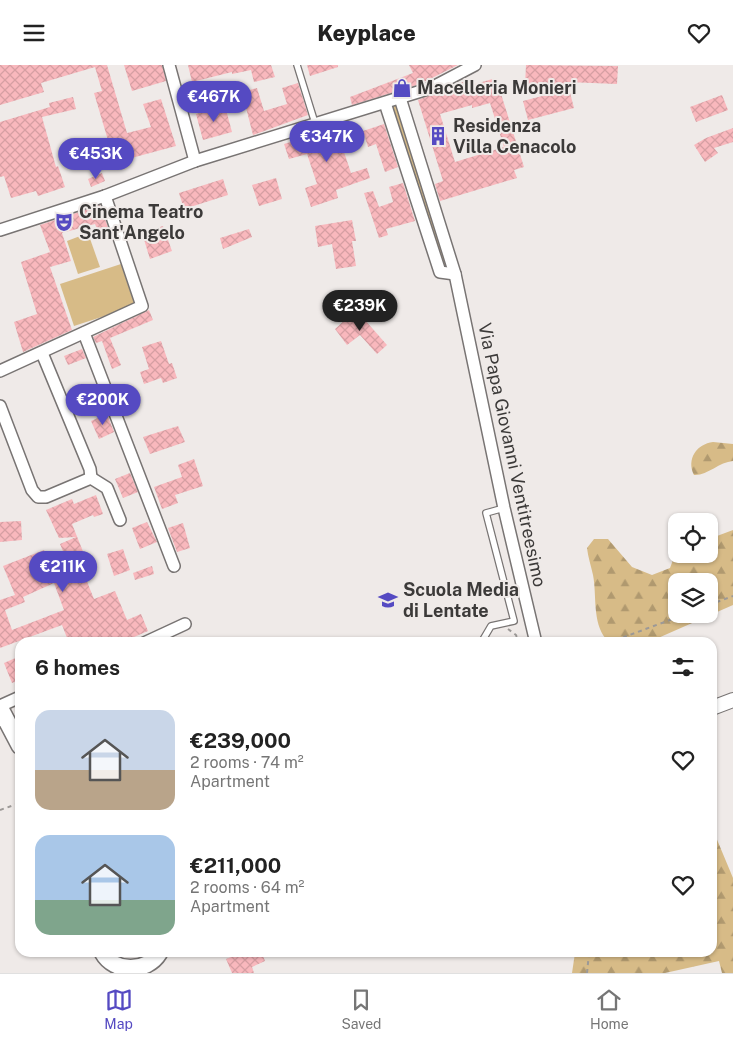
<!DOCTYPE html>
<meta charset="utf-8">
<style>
:root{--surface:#fff;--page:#f6f6f6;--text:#222;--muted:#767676;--line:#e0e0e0;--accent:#554ac2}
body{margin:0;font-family:"Public Sans",sans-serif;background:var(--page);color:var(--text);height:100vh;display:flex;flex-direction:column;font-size:19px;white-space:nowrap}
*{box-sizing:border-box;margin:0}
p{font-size:16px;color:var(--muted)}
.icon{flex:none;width:28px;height:28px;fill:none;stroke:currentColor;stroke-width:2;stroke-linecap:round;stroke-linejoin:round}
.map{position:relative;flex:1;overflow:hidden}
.details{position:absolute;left:15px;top:572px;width:702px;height:320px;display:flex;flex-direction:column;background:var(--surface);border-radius:15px;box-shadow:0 1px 4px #0004}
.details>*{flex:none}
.controls{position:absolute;left:668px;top:448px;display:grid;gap:10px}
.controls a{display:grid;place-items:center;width:50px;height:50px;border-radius:10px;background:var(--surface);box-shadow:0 1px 4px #0004;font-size:25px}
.price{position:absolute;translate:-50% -42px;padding:0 11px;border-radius:18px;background:var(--accent);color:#fff;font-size:16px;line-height:32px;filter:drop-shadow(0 1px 2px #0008)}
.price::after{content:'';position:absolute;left:50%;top:30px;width:15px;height:11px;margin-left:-8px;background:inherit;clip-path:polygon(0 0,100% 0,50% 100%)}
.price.current{background:#222;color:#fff}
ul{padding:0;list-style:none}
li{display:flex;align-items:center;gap:15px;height:125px;padding:0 20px}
li span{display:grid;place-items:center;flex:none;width:140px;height:100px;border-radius:15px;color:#555}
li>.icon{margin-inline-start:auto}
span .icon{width:60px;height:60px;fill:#fffc;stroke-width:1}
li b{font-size:21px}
h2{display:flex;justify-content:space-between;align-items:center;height:60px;padding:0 20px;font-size:21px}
header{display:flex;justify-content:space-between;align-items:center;height:65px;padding:0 20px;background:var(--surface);font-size:22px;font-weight:800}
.dock{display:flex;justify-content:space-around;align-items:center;height:70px;border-top:1px solid var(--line);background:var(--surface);font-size:14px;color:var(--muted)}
.dock a{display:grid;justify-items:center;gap:2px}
.dock .current{color:var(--accent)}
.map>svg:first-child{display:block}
.green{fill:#d7bb87}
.forest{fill:url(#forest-firs);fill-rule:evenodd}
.building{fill:url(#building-cross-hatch);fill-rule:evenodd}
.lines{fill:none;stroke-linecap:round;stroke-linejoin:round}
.service-casing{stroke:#787473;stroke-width:8}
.minor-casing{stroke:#787473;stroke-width:14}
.tertiary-casing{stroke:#787473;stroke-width:16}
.secondary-casing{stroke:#787473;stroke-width:19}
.path{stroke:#9c9997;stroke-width:2;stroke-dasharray:4 4;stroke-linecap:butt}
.service{stroke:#fff;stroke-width:5.5}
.minor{stroke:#fff;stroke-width:11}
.tertiary{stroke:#fff;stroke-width:14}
.secondary{stroke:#fff;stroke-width:16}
.labels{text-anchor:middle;stroke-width:4;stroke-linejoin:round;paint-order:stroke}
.poi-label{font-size:18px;font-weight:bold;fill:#3c3a39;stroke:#efeae8;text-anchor:start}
.street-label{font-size:18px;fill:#3c3a39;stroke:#efeae8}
</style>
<header><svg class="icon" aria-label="menu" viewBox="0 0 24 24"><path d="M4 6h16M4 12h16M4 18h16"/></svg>Keyplace<svg class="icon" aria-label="heart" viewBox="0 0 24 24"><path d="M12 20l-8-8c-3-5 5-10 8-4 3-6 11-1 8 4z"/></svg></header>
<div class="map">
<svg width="733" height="908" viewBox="0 0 733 908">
<defs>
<pattern id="forest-firs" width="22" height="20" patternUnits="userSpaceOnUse" patternTransform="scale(1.25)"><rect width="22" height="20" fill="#d7bb87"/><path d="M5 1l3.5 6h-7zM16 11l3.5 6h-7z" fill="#b0996f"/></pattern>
<pattern id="building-cross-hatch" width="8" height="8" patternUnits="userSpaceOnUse" patternTransform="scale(1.25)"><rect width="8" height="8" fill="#f9b8bd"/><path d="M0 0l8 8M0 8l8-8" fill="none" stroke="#d69fa3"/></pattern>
</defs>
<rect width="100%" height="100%" fill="#efeae8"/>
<g class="green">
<path d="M397,38l52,165 -5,1 -53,-164z"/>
<path d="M88,168l12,34 -22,7 -11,-33z"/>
<path d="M121,199l14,42 -61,20 -14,-42z"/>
</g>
<g class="forest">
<path d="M713,377l20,2v17c-14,1 -26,15 -39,14 -8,-16 3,-31 19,-33z"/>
<path d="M733,465v75l-84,37h-21l-9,-5 -13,2c-14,-17 -9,-44 -13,-64 -2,-9 -5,-18 -6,-27l7,-9h14l24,28 20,8 18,-7 6,-16v2h33v-15zM709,516v33h-33v-33z"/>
<path d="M713,765l20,48v95h-11l-3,-12 -54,12h-93l3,-20h137z"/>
</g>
<g class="building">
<path d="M0,0h107l20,68 24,-6 -8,-23 18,-5 15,47 -67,18 -4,-16 5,-1 -16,-54 8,-2 -7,-24 -54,16 3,9 -44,13z"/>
<path d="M124,0h38l4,16 -34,10z"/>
<path d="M188,0h83l4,12 -21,5 -3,-12 -19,4v-2l-40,10z"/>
<path d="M307,0h31v2l-28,9z"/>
<path d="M409,0h49l-38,19 -68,21 -2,-8 63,-24z"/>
<path d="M526,0l92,1 -1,18 -50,-2 1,4 -43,-1z"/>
<path d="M473,13l2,6 21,-6 28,89 -10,3 3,8 -77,23 -5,-17 8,-3 -25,-81zM490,38l14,44 -49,15 -15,-48 32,-9v3z"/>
<path d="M298,18l10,32 -55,20 -11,-43 15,-4 7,23 23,-7 -5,-16z"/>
<path d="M569,24l5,19 -46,12 -5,-19z"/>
<path d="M722,30l6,15 -32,12 -6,-15z"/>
<path d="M73,32l3,12 -34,8 14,50 2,-1 7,21 -27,9 -2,-5 -25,7 -7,-22 -4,1v-55l50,-15 -1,-4z"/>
<path d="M225,41l7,26 -29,8 -7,-26z"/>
<path d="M350,58l5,16 -9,2 3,10 -5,1 7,21 16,-5 3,10 -34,12 2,8 -27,9 -6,-19 12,-4 -10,-30 -18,5 -5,-15z"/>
<path d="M384,59l14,43 -13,5 -9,-28 -8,3 -5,-16z"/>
<path d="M733,63v14l-19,6 4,5 -13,9 -11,-17 12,-7z"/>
<path d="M102,108l3,8 -14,6 -3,-8z"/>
<path d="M276,113l6,21 -23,7 -7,-21z"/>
<path d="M223,114l5,16 -44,14 -5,-16z"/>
<path d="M403,118l12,38 -29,8 2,6 -9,3 -15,-45 9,-2 6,16 14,-5 -4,-15z"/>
<path d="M100,140l11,31 -10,3 -6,-15 -33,9 9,28 -21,6 22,63 -49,22 -9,-30 23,-8 -16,-52 29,-10 -10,-27z"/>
<path d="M352,155l4,21h-4l4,25 -20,3 -4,-25 -14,3 -3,-21z"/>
<path d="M163,161l9,25 -22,8 -8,-26z"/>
<path d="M249,164l3,8 -29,12 -3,-11z"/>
<path d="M149,245l4,10 -43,18 11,27 -9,4 -10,-28 -6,2 -3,-6z"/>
<path d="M356,245l31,35 -10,9 -17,-19 -13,10 -12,-16z"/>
<path d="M161,276l8,23 3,-1 5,15 -14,5 -2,-5 -17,6 -4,-12 9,-3 -7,-22z"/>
<path d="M82,284l4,9 -18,7 -4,-9z"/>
<path d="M107,349l7,18 -15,7 -8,-18z"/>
<path d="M178,361l7,16 -35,12 -7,-17z"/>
<path d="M194,394l9,27 -28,9 3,8 -16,6 -8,-22 28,-10 -4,-12z"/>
<path d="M130,408l8,19 -15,6 -8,-19z"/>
<path d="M96,430l7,19 -9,3 -1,-2 -21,9 14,35 -7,3 15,37 21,-8 12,29 14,-6 7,17 -28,12h-51l-7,-18 -62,23v-48l15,-5 -12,-29 41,-16 11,33 18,-7 -13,-32 16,-7 -17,1 -13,-28 26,-11 2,5zM54,518l10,27 -52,20 -7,-20 20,-8 -2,-5z"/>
<path d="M21,456l1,19 -22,2v-20z"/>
<path d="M147,457l10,20 -17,7 -8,-21z"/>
<path d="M183,458l7,25 -13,4 -9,-24z"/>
<path d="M123,484l7,21 -16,6 -7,-22z"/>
<path d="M152,501l2,8 -19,6 -2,-7z"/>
<path d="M20,591v24l-8,3 -8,-20z"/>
<path d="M241,888h21l3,8 -13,6 2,6h-22l-6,-14z"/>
</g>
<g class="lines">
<g class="service-casing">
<g id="service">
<path d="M297,0l18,58"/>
<path d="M481,578l10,-17 23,-5 -28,-108 18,-5"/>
</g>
</g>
<g class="minor-casing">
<g id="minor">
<path d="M169,0l26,96"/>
<path d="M400,33l55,176 49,234 32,135"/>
<path d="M385,38l55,169 15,2"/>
<path d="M0,165l105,-34 90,-35 236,-73 44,-23"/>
<path d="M84,268l90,233"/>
<path d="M42,288l48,116 1,9"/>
<path d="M0,306l142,-65 -37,-110"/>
<path d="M0,341l32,84 6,7h8l45,-19"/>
<path d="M91,413l16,10 13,32"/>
<path d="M144,578l41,-19"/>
<path d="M0,641l20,-9"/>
</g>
</g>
<g class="tertiary-casing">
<path id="tertiary" d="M712,643l21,-8"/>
</g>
<g class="secondary-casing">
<g id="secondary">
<path d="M0,643l20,38"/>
<path d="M103,888c11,20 44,20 56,0"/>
</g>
</g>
<g class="path">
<path d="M709,540l24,-9"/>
<path d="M508,564l8,6 3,8"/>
<path d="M608,578l78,-29"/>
<path d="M16,692l4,8"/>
<path d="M0,745l20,-7"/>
<path d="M587,908l2,-20"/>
</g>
<use href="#service" class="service"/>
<use href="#minor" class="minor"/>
<use href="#tertiary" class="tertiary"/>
<use href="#secondary" class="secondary"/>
</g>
<defs>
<g id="shop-bare" transform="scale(1.5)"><path d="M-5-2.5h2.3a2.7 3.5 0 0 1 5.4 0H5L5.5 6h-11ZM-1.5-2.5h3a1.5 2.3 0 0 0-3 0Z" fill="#554ac2" stroke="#efeae8" stroke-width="2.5" paint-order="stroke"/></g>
<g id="building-bare" transform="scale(1.5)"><path d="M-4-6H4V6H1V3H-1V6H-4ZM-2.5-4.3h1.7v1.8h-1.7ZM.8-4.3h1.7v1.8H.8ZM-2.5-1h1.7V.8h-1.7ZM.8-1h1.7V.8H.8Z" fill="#554ac2" stroke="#efeae8" stroke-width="2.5" paint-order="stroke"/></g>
<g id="theatre-bare" transform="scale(1.5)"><path d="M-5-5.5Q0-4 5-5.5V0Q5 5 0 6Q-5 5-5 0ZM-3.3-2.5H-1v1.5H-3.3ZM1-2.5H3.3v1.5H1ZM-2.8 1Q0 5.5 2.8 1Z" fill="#554ac2" stroke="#efeae8" stroke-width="2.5" paint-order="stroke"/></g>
<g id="school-bare" transform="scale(1.5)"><path d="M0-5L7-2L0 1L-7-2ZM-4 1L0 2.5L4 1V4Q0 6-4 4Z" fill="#554ac2" stroke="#efeae8" stroke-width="2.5" paint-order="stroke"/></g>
</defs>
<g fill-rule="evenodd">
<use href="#shop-bare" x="402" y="23"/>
<use href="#building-bare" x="438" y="71"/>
<use href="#theatre-bare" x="64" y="157"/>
<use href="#school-bare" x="388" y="535"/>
</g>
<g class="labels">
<g class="poi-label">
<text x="417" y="29">Macelleria Monieri</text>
<text x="453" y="67">Residenza<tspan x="453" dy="21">Villa Cenacolo</tspan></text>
<text x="79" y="153">Cinema Teatro<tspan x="79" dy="21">Sant'Angelo</tspan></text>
<text x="403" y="531">Scuola Media<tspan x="403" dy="21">di Lentate</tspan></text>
</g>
<g class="street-label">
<text transform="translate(512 390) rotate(78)" y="6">Via Papa Giovanni Ventitreesimo</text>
</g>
</g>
</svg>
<div class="controls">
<a><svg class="icon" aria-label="locate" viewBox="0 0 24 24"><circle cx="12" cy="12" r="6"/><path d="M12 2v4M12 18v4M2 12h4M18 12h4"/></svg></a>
<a><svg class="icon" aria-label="layers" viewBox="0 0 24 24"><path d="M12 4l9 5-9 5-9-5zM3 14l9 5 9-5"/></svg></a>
</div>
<b class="price" style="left:214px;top:58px">€467K</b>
<b class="price" style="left:327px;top:98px">€347K</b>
<b class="price" style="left:96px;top:115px">€453K</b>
<b class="price current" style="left:360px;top:267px">€239K</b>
<b class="price" style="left:103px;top:361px">€200K</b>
<b class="price" style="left:63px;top:528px">€211K</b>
<section class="details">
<h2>6 homes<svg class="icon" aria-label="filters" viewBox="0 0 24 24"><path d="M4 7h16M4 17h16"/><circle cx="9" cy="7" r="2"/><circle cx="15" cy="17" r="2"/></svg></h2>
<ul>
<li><span style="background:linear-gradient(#c9d6e8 60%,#b9a48a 0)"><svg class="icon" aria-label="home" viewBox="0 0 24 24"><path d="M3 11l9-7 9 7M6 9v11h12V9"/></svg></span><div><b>€239,000</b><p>2 rooms · 74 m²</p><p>Apartment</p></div><svg class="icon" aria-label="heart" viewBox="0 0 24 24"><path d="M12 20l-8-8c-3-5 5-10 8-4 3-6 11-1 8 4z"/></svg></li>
<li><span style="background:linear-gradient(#a9c7e8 65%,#7fa58c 0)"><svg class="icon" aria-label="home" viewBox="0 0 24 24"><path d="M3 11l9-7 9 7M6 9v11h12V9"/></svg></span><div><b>€211,000</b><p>2 rooms · 64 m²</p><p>Apartment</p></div><svg class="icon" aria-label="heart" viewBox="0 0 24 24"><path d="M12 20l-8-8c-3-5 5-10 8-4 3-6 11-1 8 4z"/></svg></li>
</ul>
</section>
</div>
<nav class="dock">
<a class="current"><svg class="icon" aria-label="map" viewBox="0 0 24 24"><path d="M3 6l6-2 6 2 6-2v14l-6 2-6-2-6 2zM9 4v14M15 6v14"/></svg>Map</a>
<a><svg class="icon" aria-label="saved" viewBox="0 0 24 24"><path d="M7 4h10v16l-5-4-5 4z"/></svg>Saved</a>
<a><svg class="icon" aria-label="home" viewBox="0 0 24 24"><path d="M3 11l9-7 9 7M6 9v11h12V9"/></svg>Home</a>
</nav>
